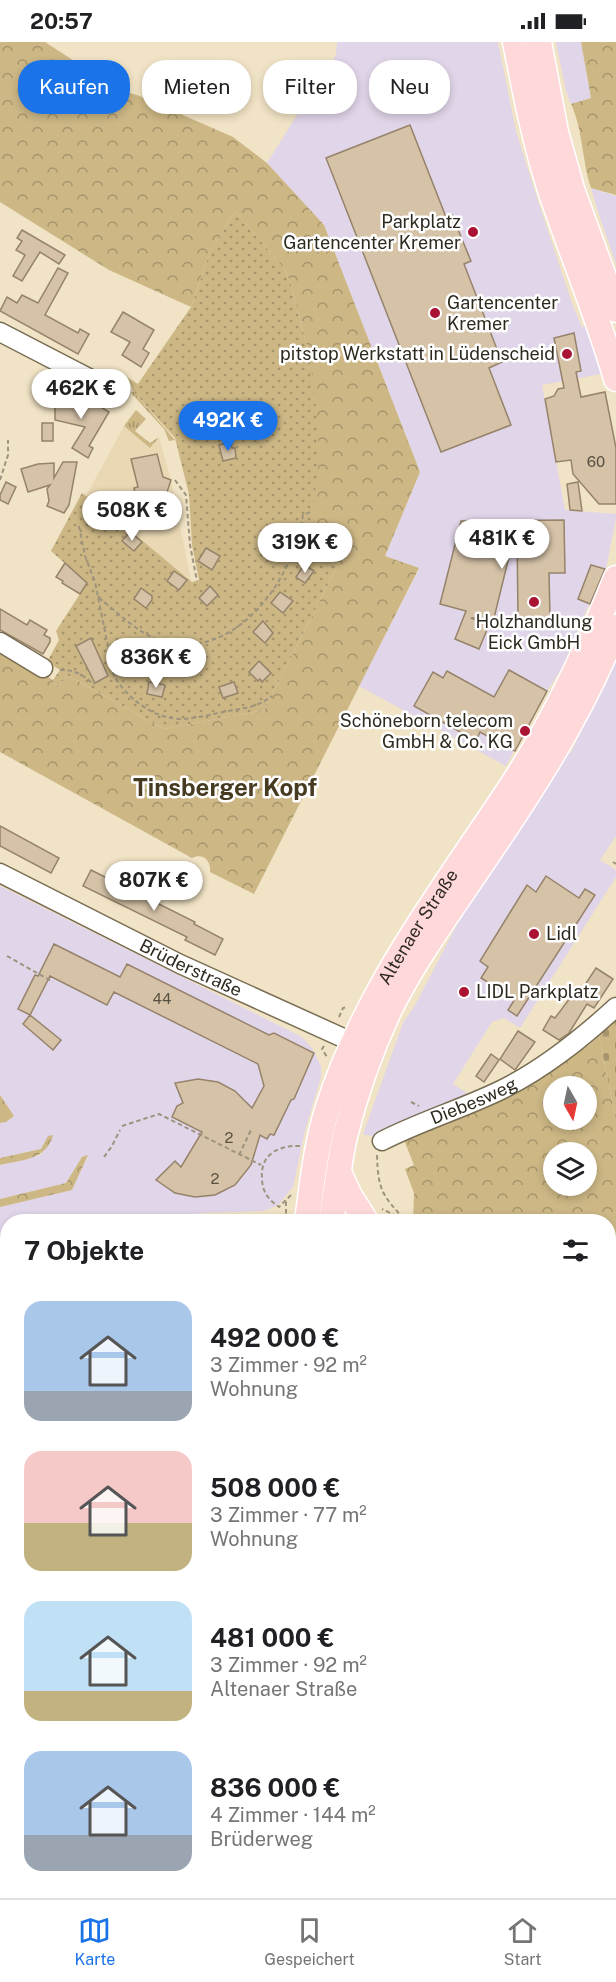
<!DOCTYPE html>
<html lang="de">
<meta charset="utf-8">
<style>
:root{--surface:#fff;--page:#f6f6f6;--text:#202124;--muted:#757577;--line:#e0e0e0;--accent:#1a73e8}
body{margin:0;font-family:"Public Sans",sans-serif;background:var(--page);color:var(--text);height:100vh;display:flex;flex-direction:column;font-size:22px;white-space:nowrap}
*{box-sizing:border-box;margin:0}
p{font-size:20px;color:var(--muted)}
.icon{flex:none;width:33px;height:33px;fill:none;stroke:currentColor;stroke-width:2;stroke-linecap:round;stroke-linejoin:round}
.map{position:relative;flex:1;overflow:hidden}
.panel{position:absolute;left:0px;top:1172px;width:616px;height:686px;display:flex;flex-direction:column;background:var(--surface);border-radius:24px 24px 0 0;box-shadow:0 3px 9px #0003}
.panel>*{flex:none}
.guide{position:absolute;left:18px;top:18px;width:580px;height:54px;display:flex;gap:12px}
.needle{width:39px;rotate:171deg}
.buttons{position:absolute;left:543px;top:1034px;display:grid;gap:12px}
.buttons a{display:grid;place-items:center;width:54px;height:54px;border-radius:50%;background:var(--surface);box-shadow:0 3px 9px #0003;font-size:30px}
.price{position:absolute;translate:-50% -51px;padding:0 14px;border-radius:21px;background:#fff;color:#222;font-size:20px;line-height:39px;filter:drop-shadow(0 2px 3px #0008)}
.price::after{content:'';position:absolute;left:50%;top:36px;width:18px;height:14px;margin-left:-9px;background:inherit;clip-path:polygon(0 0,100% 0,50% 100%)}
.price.active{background:var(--accent);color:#fff}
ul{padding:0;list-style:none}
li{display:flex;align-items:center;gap:18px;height:150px;padding:0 24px}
li span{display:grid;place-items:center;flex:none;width:168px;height:120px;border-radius:18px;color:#555}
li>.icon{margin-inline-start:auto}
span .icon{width:72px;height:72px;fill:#fffc;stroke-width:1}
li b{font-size:26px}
h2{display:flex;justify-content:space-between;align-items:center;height:72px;padding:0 24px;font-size:26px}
.pill{padding:0 21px;border-radius:24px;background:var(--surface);box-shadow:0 3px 9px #0003;font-size:21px;line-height:54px}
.pill.active{background:var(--accent);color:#fff}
.status{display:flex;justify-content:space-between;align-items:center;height:42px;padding:0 30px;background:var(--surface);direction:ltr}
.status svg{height:16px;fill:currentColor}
.menu{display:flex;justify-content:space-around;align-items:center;height:84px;border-top:2px solid var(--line);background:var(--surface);font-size:16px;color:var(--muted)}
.menu a{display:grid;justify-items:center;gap:3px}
.menu .active{color:var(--accent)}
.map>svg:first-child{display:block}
.commercial{fill:#e1d5e9}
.built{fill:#e9d8b3}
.grass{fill:url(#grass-tufts)}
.forest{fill:url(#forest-crowns);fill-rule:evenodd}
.cemetery{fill:url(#cemetery-stones)}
.garden{fill:url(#garden-dots)}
.building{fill:#d5c2a7;stroke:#95836a;stroke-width:1.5}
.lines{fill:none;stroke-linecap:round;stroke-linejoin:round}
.minor-casing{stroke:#786d52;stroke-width:21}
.major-casing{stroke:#fff;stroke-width:27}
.path{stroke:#9d937e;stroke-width:2;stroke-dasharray:4.5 3;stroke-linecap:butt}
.minor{stroke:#fff;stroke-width:18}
.major{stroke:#ffd8da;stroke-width:24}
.poi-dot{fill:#aa1334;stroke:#fff;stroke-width:2}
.labels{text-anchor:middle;stroke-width:5;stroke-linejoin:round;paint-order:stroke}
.number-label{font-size:15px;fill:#585041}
.poi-label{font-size:18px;fill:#2f2a1f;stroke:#fff;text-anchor:end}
.street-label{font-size:18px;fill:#2f2a1f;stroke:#fff}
.district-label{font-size:24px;font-weight:bold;fill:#463b21;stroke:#fff}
</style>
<div class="status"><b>20:57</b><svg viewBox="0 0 49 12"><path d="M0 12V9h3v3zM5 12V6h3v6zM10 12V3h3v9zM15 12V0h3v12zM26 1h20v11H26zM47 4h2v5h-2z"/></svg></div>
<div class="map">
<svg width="616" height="1856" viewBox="0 0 616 1856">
<defs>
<pattern id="grass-tufts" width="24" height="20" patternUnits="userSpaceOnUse" patternTransform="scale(1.5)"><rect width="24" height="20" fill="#ccb785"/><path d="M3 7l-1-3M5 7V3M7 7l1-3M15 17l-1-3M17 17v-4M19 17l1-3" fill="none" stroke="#a6956c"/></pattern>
<pattern id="forest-crowns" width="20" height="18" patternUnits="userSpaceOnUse" patternTransform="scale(1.5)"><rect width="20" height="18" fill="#ccb785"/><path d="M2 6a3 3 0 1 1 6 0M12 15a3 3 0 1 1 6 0" fill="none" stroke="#a6956c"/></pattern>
<pattern id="cemetery-stones" width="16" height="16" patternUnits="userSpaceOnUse" patternTransform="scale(1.5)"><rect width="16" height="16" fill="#ccb785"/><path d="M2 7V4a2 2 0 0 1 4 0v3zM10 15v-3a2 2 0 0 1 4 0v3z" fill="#a6956c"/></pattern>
<pattern id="garden-dots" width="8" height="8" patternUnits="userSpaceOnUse" patternTransform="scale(1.5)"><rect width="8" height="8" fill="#ccb785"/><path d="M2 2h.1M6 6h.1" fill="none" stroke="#a6956c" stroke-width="1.8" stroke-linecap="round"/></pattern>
</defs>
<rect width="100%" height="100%" fill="#f1e3c5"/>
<g class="commercial">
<path d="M337,0h161l18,89 21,67 35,105 10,24 4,-1 4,10 11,38 -59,11 23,125 51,4v4l-10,51 3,1 -8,21 -11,11 -28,66 -15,23 -41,75 -147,-80 60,-117 -34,-13 35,-84 -96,-247 -57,-62 35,-56 23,-27 11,-26z"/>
<path d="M556,0h25l10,56 -20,6 -5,-13z"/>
<path d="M591,146l25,8v68l-18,-52z"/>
<path d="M616,611v183l-16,24 16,10v7l-96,151 -16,-10 -12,4 -39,62 20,13 -98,40 -12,-3 40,-111 11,-16 47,-90 107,-166 3,2z"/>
<path d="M0,844l292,146 11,6 9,10 9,18v11l-16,54 -12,56 -14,17 -9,5 -8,2 -60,2 -53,8h-141l-1,28 -7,1v-43l71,-17 17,-34 -6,1 -16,26 -66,16v-34l41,-10 7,-18 -7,12 -41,9v-35l6,-1 8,-6 -14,-21z"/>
<path d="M7,1245v135l-7,2v-136z"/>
<path d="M609,1578l7,8v157l-7,-9z"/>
</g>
<path class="built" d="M124,384l26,21 9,-10 12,43 20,100 -105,-84z"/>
<g class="grass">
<path d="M115,328l23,14 -5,7 42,49 -6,1 -5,-12 -33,-36 2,-2c-4,-15 -14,-17 -27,-18z"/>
<path d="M136,368l10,9 -11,12 15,12 9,-6 -9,11 -26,-22z"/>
<path d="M293,1850h79l4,6h-85z"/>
</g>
<g class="forest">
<path d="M0,0h45l74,48 18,5 96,42 34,26 57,62 96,247 -35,84 34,12 -165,326 -44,-22c1,-12 -7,-19 -18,-14l-192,-106v-103l53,31 5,8 9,-13 97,54 100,-19 84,-165 -38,-12v-175l-19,-73 -6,-15 -50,-59 -25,41 -19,55 -82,-37 -109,-68z"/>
<path d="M581,0h35v153l-25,-7c-9,-27 -8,-58 -20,-84l20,-6z"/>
<path d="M599,994l17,84v201l-7,-4v-96h-196l1,-28 -9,-24 9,-4 -10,-25 157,-78 28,-17zM554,1044h32v33h-32zM554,1110h32v33h-32z"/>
<path d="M0,1053l14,21 -8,6 -6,1z"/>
<path d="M53,1093c-6,25 -32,25 -53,30v-7l41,-9 7,-13z"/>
<path d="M88,1113l-16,35 -72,17v-8l66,-16 16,-26z"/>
<path d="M609,1315l7,3v69l-7,-4z"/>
<path d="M7,1393v56l-7,2v-57z"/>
<path d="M7,1488l1,362h285l-2,6h-291v-365z"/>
<path d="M372,1850h114l-1,6h-109z"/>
</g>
<path class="cemetery" d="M616,977v101l-17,-84z"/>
<path class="garden" d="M235,169l50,59 6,15 19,73 8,67 1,35 -9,73 38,12 -84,165 -100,19 -97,-54 -9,13 -5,-8 7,-10 -13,-8 12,-22 -3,-9 31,-48 -36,-32 31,-58 32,24 78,65 7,-2 -7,-35 -3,-51 -14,-56 -42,-47 58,-84 19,-55z"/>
<g class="building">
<path d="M410,83l36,92 6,-2 19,46 -7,3 38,98 -13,6 22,57 -70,27 -115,-294z"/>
<path d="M22,188l43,25 -6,9 -19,-12 -18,29 -9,-5 12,-21 -9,-5 6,-9 -5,-3z"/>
<path d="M58,226l10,5 -23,42 33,18 2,-4 9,5 -11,20 -78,-43 7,-14 10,6 5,-8 16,8z"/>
<path d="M123,270l31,18 -11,19 6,4 -8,14 -19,-12 8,-13 -19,-10z"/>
<path d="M574,291l7,38 -5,1 5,25 24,-5 11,56v56h-17l-26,-30 -2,-14 -15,2 -11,-63 9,-3 4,-7 6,-1 -10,-50z"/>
<path d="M62,335l6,5 -28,13 -5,-10z"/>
<path d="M55,355h18l21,6 15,9 -20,34 4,2 -5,10 -16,-10 13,-21 -30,-7z"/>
<rect x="42" y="381" width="11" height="18"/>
<path d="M231,400l1,6h3l1,10 -13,3 -4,-16z"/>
<path d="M157,412l6,23 8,3 -4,12 5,24 -25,8 -6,-22 -4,1 -3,-15 4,-1 -7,-28z"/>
<path d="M63,420h14l-8,43 -5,8 -17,-7 2,-5 -2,-12 3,-4 -22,7 -7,-23 17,-5 16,-1v15z"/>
<path d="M6,440l10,5 -8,17 -8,-4v-5z"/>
<path d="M578,440l4,29 -12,-1 -2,-18 -1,-8z"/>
<path d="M564,478l1,53h-16l1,45h-32l-1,-86h-2l-21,86h-23l18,7 -10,24 -24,-10 11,-28 -26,-7 21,-83z"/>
<path d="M130,490l12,10 -8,9 -12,-10z"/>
<path d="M206,506l14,8 -8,14 -14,-9z"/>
<path d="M65,521l22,20 -7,11 -18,-11 1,-2 -7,-4z"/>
<path d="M304,523l10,6 -9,12 -9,-6z"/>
<path d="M591,523l14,4 -15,35 -12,-5z"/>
<path d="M174,529l13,9 -8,10 -12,-9z"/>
<path d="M210,544l8,9 -11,11 -8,-8z"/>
<path d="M141,546l11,8v4l-6,8 -12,-9z"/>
<path d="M280,550l13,9 -10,12 -12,-10z"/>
<path d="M0,567l27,16 3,-5 17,10 -3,5 6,3v4l-7,12 -43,-24z"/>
<path d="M263,579l10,12 -8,10 -12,-11z"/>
<path d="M91,596l17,38 -13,7 -19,-37z"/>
<path d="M151,603l24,7 -2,13 -23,-7 -7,-4z"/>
<path d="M259,619l12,12 -9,9 -2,-3 -2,2 -9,-9z"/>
<path d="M509,628l38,21 -32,60 -35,-19 -4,9 -62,-35 19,-34 10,6 4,-7 47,26z"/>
<path d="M149,640l16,3 -3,12 -15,-3z"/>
<path d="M234,640l4,11 -15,5 -4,-11z"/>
<path d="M0,784l59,32 -8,15 -51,-27z"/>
<path d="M91,828l104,52 -1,2 29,15 -8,16 -30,-15 2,-3 -104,-51z"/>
<path d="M546,834l33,22 6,-9 10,6 -78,121 -9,-6 7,-11 -34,-21 7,-11 -8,-6 47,-76 9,7z"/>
<path d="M54,902l66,33 7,-13 142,71 5,-2 40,20 -20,46 -3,1 -17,35 -4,-1 -3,5 -7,-4 -9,30 -16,20 -20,10 -20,2 -20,-4 -19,-13 19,-19 6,6 21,-35 -30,-15 5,-11 6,-3 -8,-20 23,-4 20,3 17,9 17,17 12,-22 -6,-22 -144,-72 -7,13 -57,-29 -20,39 -12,-6 17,-34 3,1z"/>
<path d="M596,926l17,11 -19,29 -7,-4 -18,29 -10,7 -16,-10 8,-14 4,2 18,-24 4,3z"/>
<path d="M30,973l31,25 -8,10 -30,-26z"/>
<path d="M518,989l17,11 -20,28 -15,-11z"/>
<path d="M491,1012l8,6 -15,22 -8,-6z"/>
</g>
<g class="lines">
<g class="minor-casing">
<g id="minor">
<path d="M0,290l114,59"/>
<path d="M0,600l43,26"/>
<path id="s1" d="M0,831l180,91 172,78"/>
<path id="s2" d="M382,1099c39,-20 80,-32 119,-51 43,-21 80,-51 115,-83"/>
<path d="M0,1346l8,-2"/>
<path d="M0,1390l8,-1"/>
<path d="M609,1456l7,4"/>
<path d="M494,1856l1,-6"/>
</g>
</g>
<g class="major-casing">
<g id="major">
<path d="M515,0c10,51 20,102 36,151 21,62 47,123 65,186"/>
<path d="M539,0l17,90 16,57 44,121"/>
<path d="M339,1130l11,24 16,25"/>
<path id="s3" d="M307,1179c5,-37 9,-76 20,-111 38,-120 115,-219 183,-322 44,-66 77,-138 106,-210"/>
<path d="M331,1179c5,-28 8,-58 14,-85 11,-44 27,-89 46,-129 25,-49 57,-93 88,-139 52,-76 103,-154 137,-241"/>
<path d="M0,1226l8,-1"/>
<path d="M609,1292l7,5"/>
<path d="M609,1763l7,11"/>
</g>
</g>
<g class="path">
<path d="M0,438l8,-25v-15"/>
<path d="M175,438l11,15 4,50 7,36"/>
<path d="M79,484l6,30 10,26 19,94c14,23 40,43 68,43 16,-1 31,-5 46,-8 17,-3 30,-4 44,-15"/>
<path d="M99,556c21,16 42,39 69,45 72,14 126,-66 135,-128l10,-4"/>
<path d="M535,576l1,12"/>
<path d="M60,628c13,-1 24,5 33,14l2,-1"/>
<path d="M613,820l3,2"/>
<path d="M7,914l46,26"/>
<path d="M339,975l4,-9 5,-1"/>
<path d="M324,1004l-2,3 5,8"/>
<path d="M411,1060l8,4"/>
<path d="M122,1084l37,-12 102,51"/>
<path d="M239,1113l13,-27"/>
<path d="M377,1113c1,35 5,40 28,65l-23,-11"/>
<path d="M104,1115l8,-11 8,-16"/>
<path d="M291,1153l-12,12c-4,-3 -8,-6 -11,-10 -4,-5 -6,-12 -6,-19 -2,-23 16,-33 38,-32"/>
<path d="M286,1179v-20"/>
<path d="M0,1454l8,-2"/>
<path d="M0,1486l8,-4"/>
<path d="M14,1856l24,-6"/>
</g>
<use href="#minor" class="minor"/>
<use href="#major" class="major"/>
</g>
<g class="poi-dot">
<circle cx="473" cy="190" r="6"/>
<circle cx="435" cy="271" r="6"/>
<circle cx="567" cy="312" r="6"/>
<circle cx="534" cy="560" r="6"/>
<circle cx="525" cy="689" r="6"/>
<circle cx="534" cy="892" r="6"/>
<circle cx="464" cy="950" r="6"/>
</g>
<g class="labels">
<g class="number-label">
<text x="596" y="425">60</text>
<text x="162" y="962">44</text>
<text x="229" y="1101">2</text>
<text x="215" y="1142">2</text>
</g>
<g class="poi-label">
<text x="461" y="186">Parkplatz<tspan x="461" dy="21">Gartencenter Kremer</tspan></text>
<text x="447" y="267" text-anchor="start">Gartencenter<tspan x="447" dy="21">Kremer</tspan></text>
<text x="555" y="318">pitstop Werkstatt in Lüdenscheid</text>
<text x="534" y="586" text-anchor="middle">Holzhandlung<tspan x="534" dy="21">Eick GmbH</tspan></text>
<text x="513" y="685">Schöneborn telecom<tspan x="513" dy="21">GmbH &amp; Co. KG</tspan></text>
<text x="546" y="898" text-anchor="start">Lidl</text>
<text x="476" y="956" text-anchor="start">LIDL Parkplatz</text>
</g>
<g class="street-label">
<text dy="6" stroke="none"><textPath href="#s3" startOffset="318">Altenaer Straße</textPath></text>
<text dy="6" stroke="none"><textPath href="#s1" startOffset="213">Brüderstraße</textPath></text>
<text dy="6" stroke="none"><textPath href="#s2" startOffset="100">Diebesweg</textPath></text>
</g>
<g class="district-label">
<text x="225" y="754">Tinsberger Kopf</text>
</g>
</g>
</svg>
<div class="buttons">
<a><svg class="needle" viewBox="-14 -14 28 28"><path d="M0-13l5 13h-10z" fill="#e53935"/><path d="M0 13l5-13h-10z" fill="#757577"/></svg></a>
<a><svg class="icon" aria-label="layers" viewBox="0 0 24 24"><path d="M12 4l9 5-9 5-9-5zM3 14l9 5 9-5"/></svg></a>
</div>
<b class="price" style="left:81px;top:378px">462K €</b>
<b class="price active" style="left:228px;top:410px">492K €</b>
<b class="price" style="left:132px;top:500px">508K €</b>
<b class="price" style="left:502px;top:528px">481K €</b>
<b class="price" style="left:305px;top:532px">319K €</b>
<b class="price" style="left:156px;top:647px">836K €</b>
<b class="price" style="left:154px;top:870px">807K €</b>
<div class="guide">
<a class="pill active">Kaufen</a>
<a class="pill">Mieten</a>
<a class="pill">Filter</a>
<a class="pill">Neu</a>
</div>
<section class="panel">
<h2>7 Objekte<svg class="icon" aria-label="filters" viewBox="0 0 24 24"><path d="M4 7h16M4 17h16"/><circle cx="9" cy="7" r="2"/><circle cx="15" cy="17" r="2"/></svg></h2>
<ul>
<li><span style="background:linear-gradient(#a9c7e8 75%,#9aa5b1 0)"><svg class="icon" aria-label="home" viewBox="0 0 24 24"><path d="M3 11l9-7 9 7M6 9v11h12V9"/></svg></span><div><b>492 000 €</b><p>3 Zimmer · 92 m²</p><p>Wohnung</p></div></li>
<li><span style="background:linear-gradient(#f6c9c9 60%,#c2b280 0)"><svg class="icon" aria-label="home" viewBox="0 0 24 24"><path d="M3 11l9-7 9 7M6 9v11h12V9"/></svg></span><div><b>508 000 €</b><p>3 Zimmer · 77 m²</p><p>Wohnung</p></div></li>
<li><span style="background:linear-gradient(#bfe0f5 75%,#c2b280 0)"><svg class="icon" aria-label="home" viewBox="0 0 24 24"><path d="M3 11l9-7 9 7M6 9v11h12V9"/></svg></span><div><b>481 000 €</b><p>3 Zimmer · 92 m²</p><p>Altenaer Straße</p></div></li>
<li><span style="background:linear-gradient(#a9c7e8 70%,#9aa5b1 0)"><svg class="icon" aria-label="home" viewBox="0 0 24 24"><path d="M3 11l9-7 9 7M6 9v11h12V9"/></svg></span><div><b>836 000 €</b><p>4 Zimmer · 144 m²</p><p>Brüderweg</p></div></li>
</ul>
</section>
</div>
<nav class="menu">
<a class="active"><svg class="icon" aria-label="map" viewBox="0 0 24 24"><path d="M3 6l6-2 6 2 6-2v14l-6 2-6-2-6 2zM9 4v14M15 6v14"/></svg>Karte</a>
<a><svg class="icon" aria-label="saved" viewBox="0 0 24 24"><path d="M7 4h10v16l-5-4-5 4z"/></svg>Gespeichert</a>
<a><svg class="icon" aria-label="home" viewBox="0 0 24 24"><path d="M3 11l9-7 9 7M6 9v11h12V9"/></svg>Start</a>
</nav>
